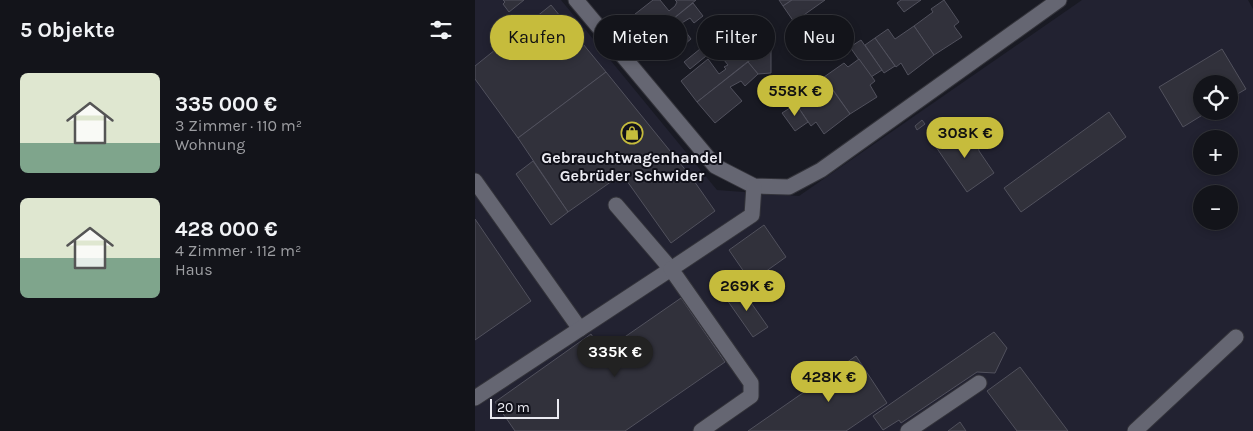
<!DOCTYPE html>
<html lang="de">
<meta charset="utf-8">
<style>
:root{--surface:#13141a;--page:#202127;--text:#f1f3f6;--muted:#9d9ea2;--line:#323339;--accent:#c6bc3c}
body{margin:0;font-family:Karla,sans-serif;background:var(--page);color:var(--text);height:100vh;display:flex;flex-direction:column;font-size:19px;white-space:nowrap}
*{box-sizing:border-box;margin:0}
p{font-size:16px;color:var(--muted)}
.icon{flex:none;width:28px;height:28px;fill:none;stroke:currentColor;stroke-width:2;stroke-linecap:round;stroke-linejoin:round}
.map{position:relative;flex:1;overflow:hidden}
.details{display:flex;flex-direction:column;background:var(--surface);width:475px}
.details>*{flex:none}
.top-card{position:absolute;left:15px;top:15px;width:475px;height:45px;display:flex;gap:10px}
.fabs{position:absolute;left:718px;top:75px;display:grid;gap:10px}
.fabs a{display:grid;place-items:center;width:45px;height:45px;border-radius:50%;background:var(--surface);box-shadow:0 2px 8px #0003,0 0 0 1px var(--line);font-size:25px}
.scale{position:absolute;left:15px;bottom:12px;width:69px;box-sizing:border-box;padding-left:5px;border:2px solid #eaeaf1;border-top:0;font-size:14px;line-height:18px;white-space:nowrap;color:#eaeaf1;-webkit-text-stroke:4px #11111a;paint-order:stroke}
.price{position:absolute;translate:-50% -42px;padding:0 11px;border-radius:18px;background:var(--accent);color:#111;font-size:16px;line-height:32px;filter:drop-shadow(0 1px 2px #0008)}
.price::after{content:'';position:absolute;left:50%;top:30px;width:15px;height:11px;margin-left:-8px;background:inherit;clip-path:polygon(0 0,100% 0,50% 100%)}
.price.active{background:#222;color:#fff}
ul{padding:0;list-style:none}
li{display:flex;align-items:center;gap:15px;height:125px;padding:0 20px}
li span{display:grid;place-items:center;flex:none;width:140px;height:100px;border-radius:8px;color:#555}
li>.icon{margin-inline-start:auto}
span .icon{width:60px;height:60px;fill:#fffc;stroke-width:1}
li b{font-size:21px}
h2{display:flex;justify-content:space-between;align-items:center;height:60px;padding:0 20px;font-size:21px}
.tag{padding:0 18px;border-radius:22px;background:var(--surface);box-shadow:0 2px 8px #0003,0 0 0 1px var(--line);font-size:18px;line-height:45px}
.tag.active{background:var(--accent);color:#111}
main{display:flex;flex:1;min-height:0}
.map>svg:first-child{display:block}
.built{fill:#222231;fill-rule:evenodd}
.building{fill:#31313b;stroke:#51515d}
.lines{fill:none;stroke-linecap:round;stroke-linejoin:round}
.minor-casing{stroke:#33333a;stroke-width:17}
.minor{stroke:#656672;stroke-width:15}
.labels{text-anchor:middle;stroke-width:4;stroke-linejoin:round;paint-order:stroke}
.poi-label{font-size:16px;font-weight:bold;fill:#eaeaf1;stroke:#11111a}
</style>
<main>
<section class="details">
<h2>5 Objekte<svg class="icon" aria-label="filters" viewBox="0 0 24 24"><path d="M4 7h16M4 17h16"/><circle cx="9" cy="7" r="2"/><circle cx="15" cy="17" r="2"/></svg></h2>
<ul>
<li><span style="background:linear-gradient(#dfe7d0 70%,#7fa58c 0)"><svg class="icon" aria-label="home" viewBox="0 0 24 24"><path d="M3 11l9-7 9 7M6 9v11h12V9"/></svg></span><div><b>335 000 €</b><p>3 Zimmer · 110 m²</p><p>Wohnung</p></div></li>
<li><span style="background:linear-gradient(#dfe7d0 60%,#7fa58c 0)"><svg class="icon" aria-label="home" viewBox="0 0 24 24"><path d="M3 11l9-7 9 7M6 9v11h12V9"/></svg></span><div><b>428 000 €</b><p>4 Zimmer · 112 m²</p><p>Haus</p></div></li>
</ul>
</section>
<div class="map">
<svg width="778" height="431" viewBox="0 0 778 431">
<rect width="100%" height="100%" fill="#191a23"/>
<path class="built" d="M0,0h86l156,190 82,6 283,-196h166l5,9v422h-778zM726,84h28v27h-28zM726,139h28v27h-28zM726,194h28v27h-28z"/>
<g class="building">
<path d="M28,0h21l-15,12 -6,-8 2,-2z"/>
<path d="M178,0h7l9,11 6,-5 2,-4 -2,-2h21l-49,40 -17,-22z"/>
<path d="M304,0h13l-9,6z"/>
<path d="M317,0h33l-31,22 -11,-16z"/>
<path d="M426,0h20l-17,12 -7,-9z"/>
<path d="M469,0l15,22 -5,4 8,11 -28,18 -20,-29 19,-14 -2,-3z"/>
<path d="M218,3l10,13 -9,7 -4,-5 -10,6 11,15 -26,21 -18,-20z"/>
<path d="M76,5l55,67 -88,66 -43,-59v-13z"/>
<path d="M439,26l20,29 -26,20 -7,-12 -5,4 -21,-29 13,-9 7,10z"/>
<path d="M400,38l20,28 -11,7 -19,-28z"/>
<path d="M386,40l21,30 -11,7 -21,-30z"/>
<path d="M266,46l10,13 -54,43 -16,-21 27,-22 11,15 7,-5 -2,-2 4,-2 -4,-5z"/>
<path d="M293,46l3,4v23l-13,1 -10,-12z"/>
<path d="M225,49l6,7 -16,13 -6,-7z"/>
<path d="M747,49l24,40 -17,10v-15h-28v27h8l-26,16 -24,-40z"/>
<path d="M384,59l16,22 -5,4 7,12 -27,17 -26,-37 20,-14 4,4z"/>
<path d="M273,62l10,12 -13,12 -4,-5 -11,6 12,14 -27,22 -18,-21z"/>
<path d="M131,72l86,106 23,33 -44,32 -49,-69 -54,38 -50,-74z"/>
<path d="M354,85l21,29 -26,20 -8,-12 -5,4 -15,-22 12,-9 3,3z"/>
<path d="M321,104l12,18 -13,9 -13,-18z"/>
<path d="M634,112l17,25 -105,75 -17,-24z"/>
<path d="M447,120l3,4 -8,6 -2,-4z"/>
<path d="M488,129l14,9 2,13 15,22 -27,19 -31,-45z"/>
<path d="M58,161l35,51 -17,13 -35,-51z"/>
<path d="M0,219l56,82 -56,39z"/>
<path d="M289,225l22,32 -35,25 -22,-32z"/>
<path d="M265,287l28,40 -15,10 -28,-40z"/>
<path d="M206,298l44,64 -100,69h-110l-20,-29 96,-68 12,18z"/>
<path d="M519,332l13,16 -12,25 -18,-1 -76,51 -2,-3 -16,10 -10,-14z"/>
<path d="M381,356l31,47 -41,28h-98z"/>
<path d="M545,367l48,64h-51l-30,-40z"/>
<path d="M485,422l6,9h-18z"/>
</g>
<g class="lines">
<g class="minor-casing">
<g id="minor">
<path d="M101,0l139,166 39,20 35,1 32,-17 238,-170"/>
<path d="M0,181l105,148"/>
<path d="M0,398l196,-129 -55,-64"/>
<path d="M226,431l50,-35v-13l-80,-114 81,-54 2,-29"/>
<path d="M433,431l71,-48"/>
<path d="M660,431l101,-94"/>
</g>
</g>
<use href="#minor" class="minor"/>
</g>
<defs>
<g id="shop-ring" transform="scale(1.125)"><circle r="9.5" fill="#11111a" stroke="#c6bc3c" stroke-width="1.5"/><path d="M-5-2.5h2.3a2.7 3.5 0 0 1 5.4 0H5L5.5 6h-11ZM-1.5-2.5h3a1.5 2.3 0 0 0-3 0Z" fill="#c6bc3c"/></g>
</defs>
<g fill-rule="evenodd">
<use href="#shop-ring" x="157" y="133"/>
</g>
<g class="labels">
<g class="poi-label">
<text x="157" y="163">Gebrauchtwagenhandel<tspan x="157" dy="18">Gebrüder Schwider</tspan></text>
</g>
</g>
</svg>
<div class="fabs">
<a><svg class="icon" aria-label="locate" viewBox="0 0 24 24"><circle cx="12" cy="12" r="6"/><path d="M12 2v4M12 18v4M2 12h4M18 12h4"/></svg></a>
<a>+</a>
<a>−</a>
</div>
<div class="scale">20 m</div>
<b class="price" style="left:320px;top:117px">558K €</b>
<b class="price" style="left:490px;top:159px">308K €</b>
<b class="price" style="left:272px;top:312px">269K €</b>
<b class="price active" style="left:140px;top:378px">335K €</b>
<b class="price" style="left:354px;top:403px">428K €</b>
<div class="top-card">
<a class="tag active">Kaufen</a>
<a class="tag">Mieten</a>
<a class="tag">Filter</a>
<a class="tag">Neu</a>
</div>
</div>
</main>
